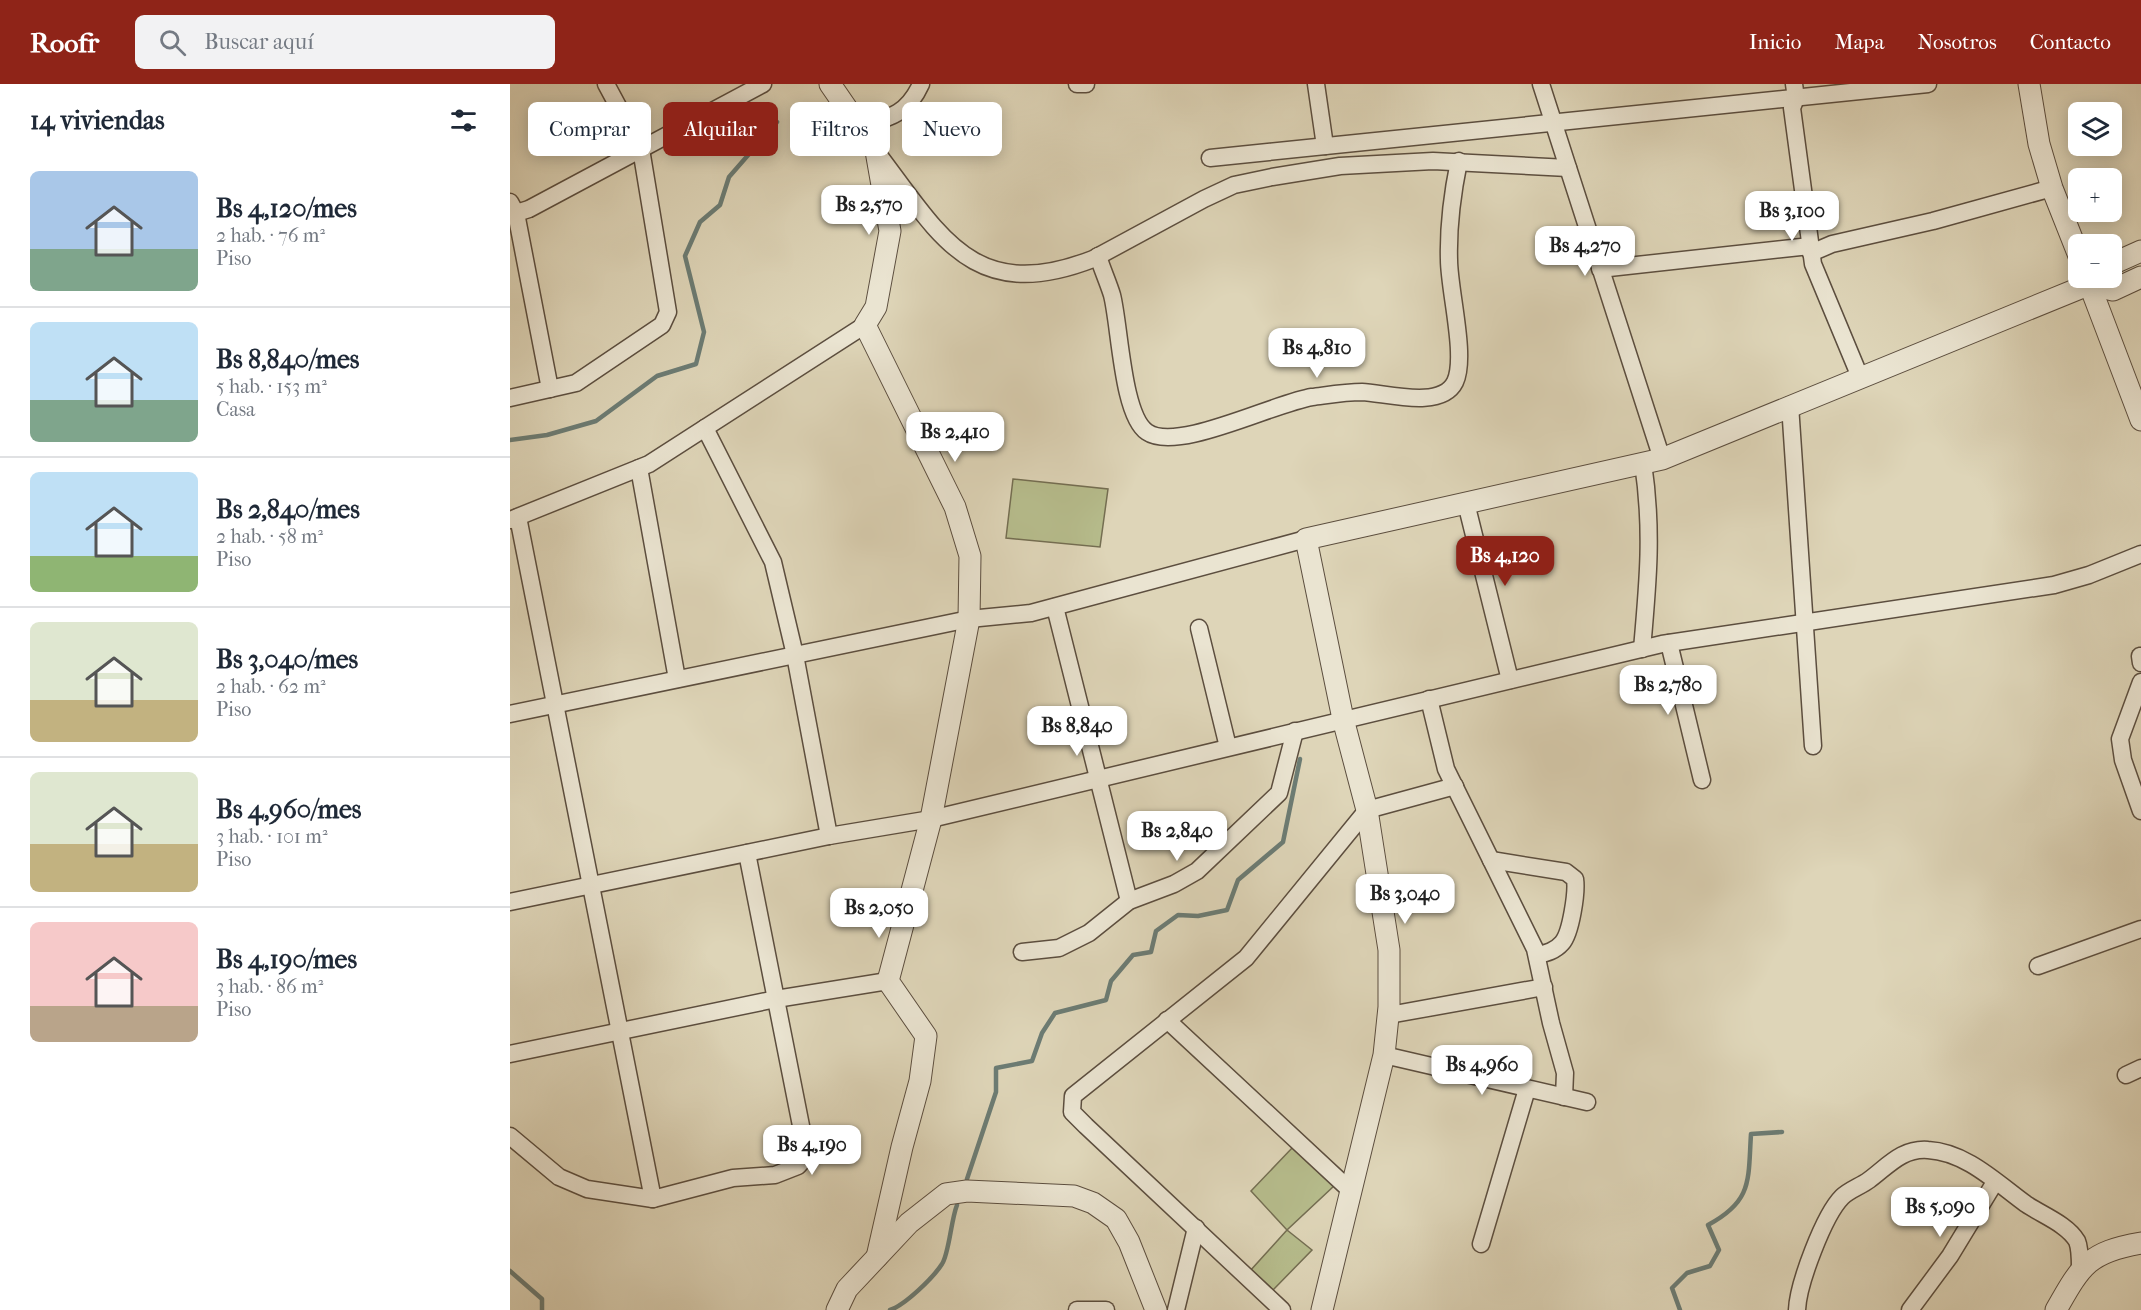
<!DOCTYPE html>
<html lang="es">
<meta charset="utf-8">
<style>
:root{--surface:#fff;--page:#f2f2f3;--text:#1f2937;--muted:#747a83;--line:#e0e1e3;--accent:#8f2418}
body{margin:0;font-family:"IM FELL French Canon",serif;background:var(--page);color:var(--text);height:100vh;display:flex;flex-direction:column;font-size:22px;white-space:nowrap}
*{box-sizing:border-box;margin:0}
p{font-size:20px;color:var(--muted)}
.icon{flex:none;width:33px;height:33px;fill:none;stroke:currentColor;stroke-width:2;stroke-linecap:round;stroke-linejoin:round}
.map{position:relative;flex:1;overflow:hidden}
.side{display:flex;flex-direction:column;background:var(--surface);width:510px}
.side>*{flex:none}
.top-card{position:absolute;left:18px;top:18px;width:570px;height:54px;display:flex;gap:12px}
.fabs{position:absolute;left:1558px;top:18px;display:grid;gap:12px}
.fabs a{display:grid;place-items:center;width:54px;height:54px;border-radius:9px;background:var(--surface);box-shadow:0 3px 15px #0003;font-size:30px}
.price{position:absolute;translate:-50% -51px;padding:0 14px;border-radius:12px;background:#fff;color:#222;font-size:20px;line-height:39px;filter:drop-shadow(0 2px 3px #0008)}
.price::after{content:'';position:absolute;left:50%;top:36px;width:18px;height:14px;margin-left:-9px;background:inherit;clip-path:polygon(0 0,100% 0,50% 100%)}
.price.on{background:var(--accent);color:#fff}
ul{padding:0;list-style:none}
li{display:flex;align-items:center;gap:18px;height:150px;padding:0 30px}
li+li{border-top:2px solid var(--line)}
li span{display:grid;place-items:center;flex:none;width:168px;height:120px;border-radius:9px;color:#555}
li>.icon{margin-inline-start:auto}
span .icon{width:72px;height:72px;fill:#fffc;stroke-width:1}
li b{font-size:26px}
h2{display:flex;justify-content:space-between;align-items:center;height:72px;padding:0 30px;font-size:26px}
.tag{padding:0 21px;border-radius:9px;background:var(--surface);box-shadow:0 3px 15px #0003;font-size:21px;line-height:54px}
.tag.on{background:var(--accent);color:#fff}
header{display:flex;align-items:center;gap:36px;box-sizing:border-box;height:84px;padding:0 30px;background:var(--accent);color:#fff}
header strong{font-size:28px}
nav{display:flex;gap:33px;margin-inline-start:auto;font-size:21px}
.search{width:420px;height:54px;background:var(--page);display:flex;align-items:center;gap:15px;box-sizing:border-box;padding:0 21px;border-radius:9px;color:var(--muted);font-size:22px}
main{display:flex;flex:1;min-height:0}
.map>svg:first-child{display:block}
.green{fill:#b6bc8c;stroke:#746e52;stroke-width:1.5}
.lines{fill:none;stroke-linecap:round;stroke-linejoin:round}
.stream{stroke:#6c7c74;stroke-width:4.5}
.minor-casing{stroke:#5c4e3f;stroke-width:19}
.tertiary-casing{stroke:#5c4e3f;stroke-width:23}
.minor{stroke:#eae4d1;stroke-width:16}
.tertiary{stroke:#eae4d1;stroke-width:21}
</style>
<header>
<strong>Roofr</strong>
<div class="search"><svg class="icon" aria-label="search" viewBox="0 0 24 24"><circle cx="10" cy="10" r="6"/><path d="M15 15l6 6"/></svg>Buscar aquí</div>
<nav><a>Inicio</a><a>Mapa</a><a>Nosotros</a><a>Contacto</a></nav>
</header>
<main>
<section class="side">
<h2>14 viviendas<svg class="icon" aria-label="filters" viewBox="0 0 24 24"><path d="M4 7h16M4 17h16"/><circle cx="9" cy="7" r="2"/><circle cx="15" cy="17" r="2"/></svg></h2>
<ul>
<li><span style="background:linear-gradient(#a9c7e8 65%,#7fa58c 0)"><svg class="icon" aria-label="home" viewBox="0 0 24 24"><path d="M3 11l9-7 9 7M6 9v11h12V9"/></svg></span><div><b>Bs 4,120/mes</b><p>2 hab. · 76 m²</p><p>Piso</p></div></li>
<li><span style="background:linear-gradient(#bfe0f5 65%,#7fa58c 0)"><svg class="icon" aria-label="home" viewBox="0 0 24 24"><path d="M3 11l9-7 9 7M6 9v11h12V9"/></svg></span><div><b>Bs 8,840/mes</b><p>5 hab. · 153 m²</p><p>Casa</p></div></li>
<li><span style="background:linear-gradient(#bfe0f5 70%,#8fb573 0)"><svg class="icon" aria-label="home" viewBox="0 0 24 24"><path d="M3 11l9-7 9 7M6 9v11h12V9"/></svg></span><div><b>Bs 2,840/mes</b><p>2 hab. · 58 m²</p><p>Piso</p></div></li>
<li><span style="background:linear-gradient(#dfe7d0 65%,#c2b280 0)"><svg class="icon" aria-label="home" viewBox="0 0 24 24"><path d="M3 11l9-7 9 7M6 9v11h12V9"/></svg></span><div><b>Bs 3,040/mes</b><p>2 hab. · 62 m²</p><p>Piso</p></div></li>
<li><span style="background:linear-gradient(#dfe7d0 60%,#c2b280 0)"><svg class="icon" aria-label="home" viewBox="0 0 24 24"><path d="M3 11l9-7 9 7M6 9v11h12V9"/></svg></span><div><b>Bs 4,960/mes</b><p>3 hab. · 101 m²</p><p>Piso</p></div></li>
<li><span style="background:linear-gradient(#f6c9c9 70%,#b9a48a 0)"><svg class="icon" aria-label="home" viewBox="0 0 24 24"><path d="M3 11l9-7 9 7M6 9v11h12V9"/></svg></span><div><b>Bs 4,190/mes</b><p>3 hab. · 86 m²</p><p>Piso</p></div></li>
</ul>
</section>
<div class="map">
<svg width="1631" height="1226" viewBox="0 0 1631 1226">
<rect width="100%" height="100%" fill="#ded5b8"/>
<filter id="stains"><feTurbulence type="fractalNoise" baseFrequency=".00333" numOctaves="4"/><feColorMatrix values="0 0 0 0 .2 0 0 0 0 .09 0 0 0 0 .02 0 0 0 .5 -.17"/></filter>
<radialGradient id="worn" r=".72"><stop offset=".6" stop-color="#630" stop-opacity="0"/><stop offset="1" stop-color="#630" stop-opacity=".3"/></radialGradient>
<g class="green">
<path d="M503,395l95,10 -8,58 -94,-9z"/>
<path d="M783,1063l42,38 -48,45 25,20 -39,40 -23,-19 37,-41 -36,-39z"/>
</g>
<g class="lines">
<g class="stream">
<path d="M0,356l37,-5 49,-14 61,-45 39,-12 8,-32 -19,-76 15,-34 20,-17 9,-28 48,-55"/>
<path d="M457,1095l29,-87v-24l36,-7 10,-28 13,-20 51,-13 5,-19 22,-26 18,-3 5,-21 22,-16 20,1 29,-6 11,-30 45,-38 17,-83"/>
<path d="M0,1187l32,28v11"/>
<path d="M380,1226c15,-5 43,-32 52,-46 7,-10 9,-44 15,-59"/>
<path d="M1170,1226l-8,-22 15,-15 23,-7 9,-16 -11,-25c45,-24 40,-45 43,-91l31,-2"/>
</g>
<g class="minor-casing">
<g id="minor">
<path d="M567,0h9"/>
<path d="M806,0l9,62"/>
<path d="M1031,0l121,375"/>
<path d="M1284,0l2,14 -4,10 21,156 47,113"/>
<path d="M349,43c30,-9 48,-12 62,-43"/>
<path d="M368,70c63,83 96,151 215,105l111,-60 30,-14 38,-8 68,-11 93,-5 135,7"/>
<path d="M700,74l718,-74"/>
<path d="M0,118l6,11 34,176"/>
<path d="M0,131l19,-6 234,-125"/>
<path d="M1301,169l21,-9 101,-23 119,-33"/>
<path d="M588,172c4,13 10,26 14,39 8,31 10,120 35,137 30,21 127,-29 165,-35 16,-2 33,-5 50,-5 24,1 79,18 93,-10 12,-25 -6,-92 -6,-122 -1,-34 3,-65 10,-99"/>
<path d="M1090,185l210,-23"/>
<path d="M0,314l66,-15 86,-58 6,-13 -27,-163 -35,-65"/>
<path d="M1280,321l23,341"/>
<path d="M195,344l68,134 22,93 34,181"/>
<path d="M129,384l38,211"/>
<path d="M956,419l44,177"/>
<path d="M8,433l135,682"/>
<path d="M0,436l139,-56 216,-139"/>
<path d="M545,523l74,294"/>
<path d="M689,544l29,119"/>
<path d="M1159,559l33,137"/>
<path d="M1132,565c6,-67 11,-119 1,-186"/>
<path d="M1630,572l1,7"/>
<path d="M1631,598l-21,57 3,21 18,51"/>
<path d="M919,615l17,70 89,180 16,74 14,50 -1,24"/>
<path d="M0,630l459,-95 62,-6 275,-74"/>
<path d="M981,776l75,12 9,7c2,13 -4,54 -13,64 -7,8 -15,10 -25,12"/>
<path d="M0,818l319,-66 102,-17 731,-175 392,-59 35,-10 52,-21"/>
<path d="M512,868l37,-4 30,-15 40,-32 45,-17 23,-13 82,-78 16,-62"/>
<path d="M1528,882l103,-37"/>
<path d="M879,931l155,-28"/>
<path d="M657,936l185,172"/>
<path d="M0,970l266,-55 112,-18"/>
<path d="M874,971l203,47"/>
<path d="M1616,991l15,-7"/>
<path d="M0,1052l49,41 28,12 66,10 80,-21 42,-3 23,-9 9,-10 -60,-303"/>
<path d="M971,1160l46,-155"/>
<path d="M567,1226h29"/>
<path d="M666,1226l20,-82"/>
<path d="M772,1226l-196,-184 -14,-14 1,-16 173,-138 121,-148 88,-24"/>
<path d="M1287,1226c1,-26 27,-95 45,-113 7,-7 19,-11 27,-17 19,-14 33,-32 59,-30 38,2 69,33 98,54 16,11 41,20 51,37 3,7 3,19 3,27"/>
<path d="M1400,1226l40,-54 45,-74"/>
</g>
</g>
<g class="tertiary-casing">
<g id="tertiary">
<path d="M320,0l46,67 14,80 -14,76 -11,18 90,182 15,49 -1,63 -38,200 -43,162 38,55 -6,45 -18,66 -25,110"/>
<path d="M1519,0l10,60 13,44 27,68"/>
<path d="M1602,180l29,-13"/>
<path d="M1577,194l54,142"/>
<path d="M1580,200l23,6 28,-13"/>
<path d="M327,1226l10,-21 62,-66 37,-29 21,-3 107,5 19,7 23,16 13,23 27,68"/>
<path d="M812,1226l62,-255 5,-48v-57l-22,-140 -24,-91 -37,-180 356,-80 428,-175 6,-6"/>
<path d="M1546,1226c25,-44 32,-58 85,-67"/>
</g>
</g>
<use href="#minor" class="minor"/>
<use href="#tertiary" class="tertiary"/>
</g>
<rect width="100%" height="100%" filter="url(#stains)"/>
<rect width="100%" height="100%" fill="url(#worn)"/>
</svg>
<div class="fabs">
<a><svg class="icon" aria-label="layers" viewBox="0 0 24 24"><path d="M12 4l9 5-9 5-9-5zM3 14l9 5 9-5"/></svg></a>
<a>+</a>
<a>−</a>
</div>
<b class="price" style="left:359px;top:152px">Bs 2,570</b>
<b class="price" style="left:1282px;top:158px">Bs 3,100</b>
<b class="price" style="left:1075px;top:193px">Bs 4,270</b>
<b class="price" style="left:807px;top:295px">Bs 4,810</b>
<b class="price" style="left:445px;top:379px">Bs 2,410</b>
<b class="price on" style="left:995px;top:503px">Bs 4,120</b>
<b class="price" style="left:1158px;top:632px">Bs 2,780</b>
<b class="price" style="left:567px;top:673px">Bs 8,840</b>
<b class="price" style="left:667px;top:778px">Bs 2,840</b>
<b class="price" style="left:895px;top:841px">Bs 3,040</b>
<b class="price" style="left:369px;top:855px">Bs 2,050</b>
<b class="price" style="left:972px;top:1012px">Bs 4,960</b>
<b class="price" style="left:302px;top:1092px">Bs 4,190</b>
<b class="price" style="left:1430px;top:1154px">Bs 5,090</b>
<div class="top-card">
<a class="tag">Comprar</a>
<a class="tag on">Alquilar</a>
<a class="tag">Filtros</a>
<a class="tag">Nuevo</a>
</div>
</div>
</main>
